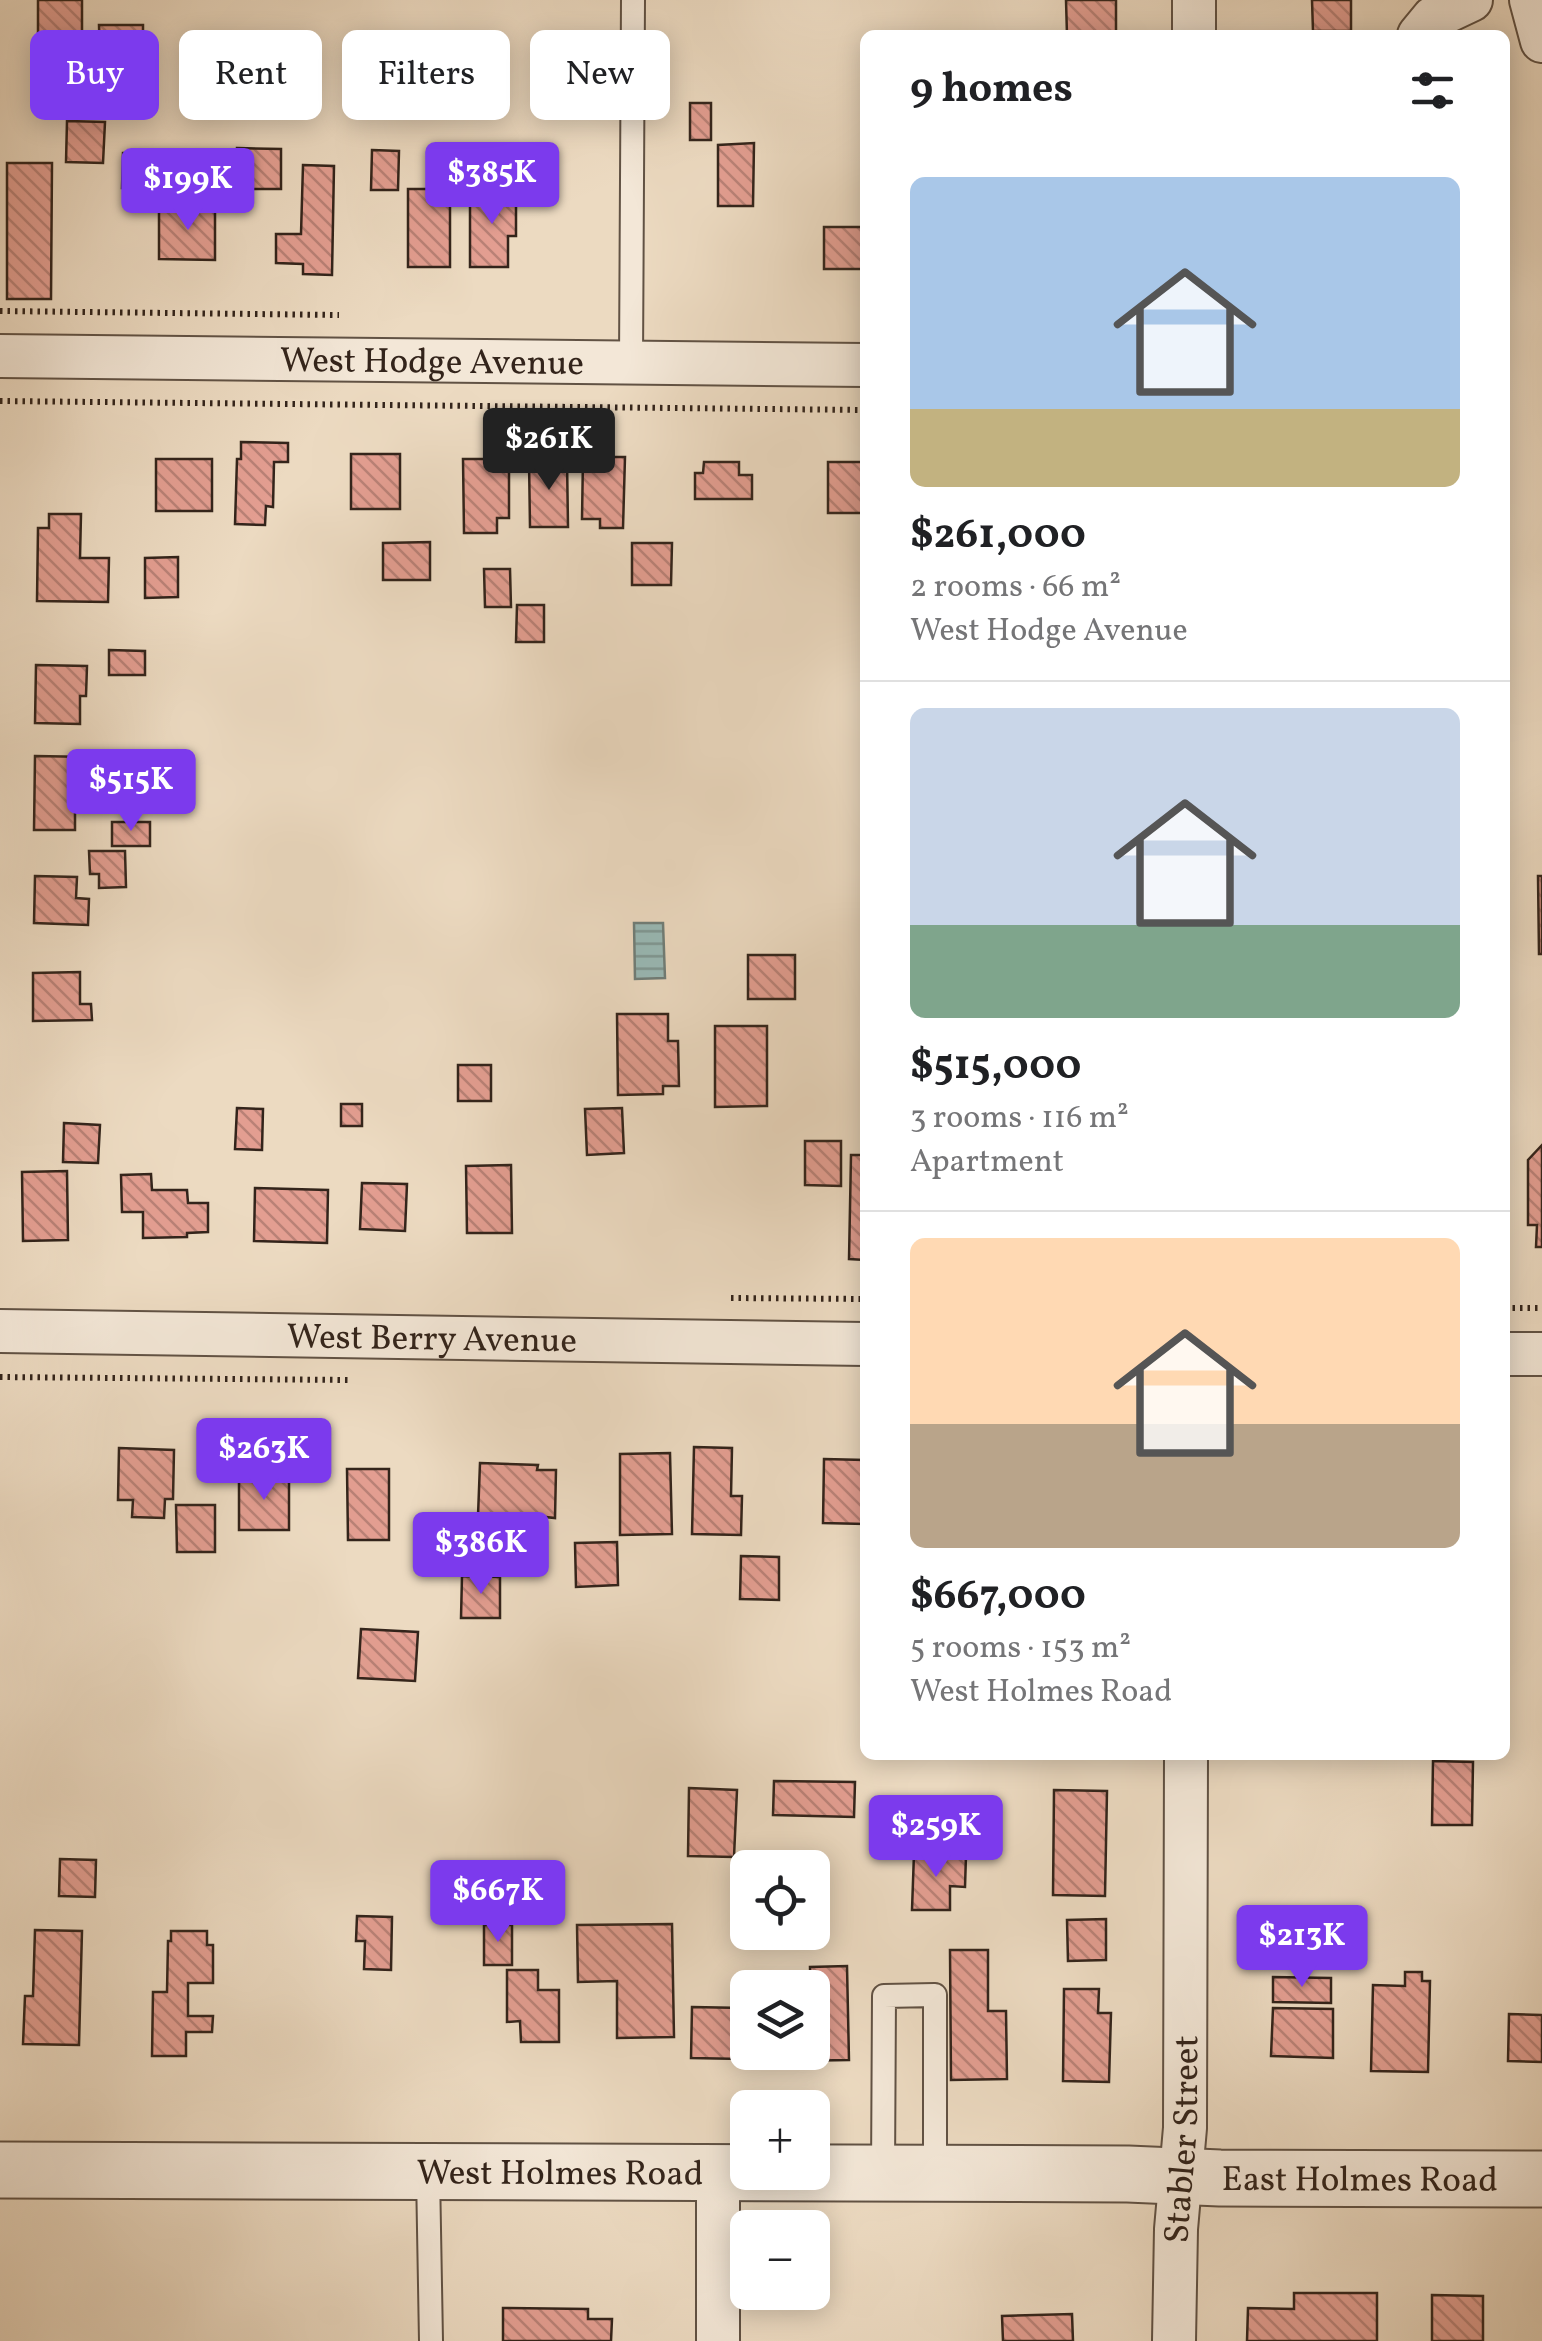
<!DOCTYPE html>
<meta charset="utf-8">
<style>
:root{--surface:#fff;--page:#f6f6f6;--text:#202124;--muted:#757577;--line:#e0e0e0;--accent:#7c3aed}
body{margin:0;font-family:Vollkorn,serif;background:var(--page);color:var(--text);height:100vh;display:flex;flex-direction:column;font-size:38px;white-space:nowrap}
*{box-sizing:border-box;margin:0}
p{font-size:32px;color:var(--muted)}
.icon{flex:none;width:55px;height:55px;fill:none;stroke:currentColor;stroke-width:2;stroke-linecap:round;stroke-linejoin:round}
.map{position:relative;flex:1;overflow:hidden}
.panel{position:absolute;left:860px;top:30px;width:650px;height:1730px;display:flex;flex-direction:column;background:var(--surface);border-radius:15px;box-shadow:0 5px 25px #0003}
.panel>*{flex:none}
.guide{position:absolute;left:30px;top:30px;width:680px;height:90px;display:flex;gap:20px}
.tools{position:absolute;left:730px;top:1850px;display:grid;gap:20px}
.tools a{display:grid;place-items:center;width:100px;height:100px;border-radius:15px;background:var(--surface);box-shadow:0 5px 25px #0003;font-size:50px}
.price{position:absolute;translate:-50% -85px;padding:0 22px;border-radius:10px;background:var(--accent);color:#fff;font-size:32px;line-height:65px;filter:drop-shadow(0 2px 5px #0008)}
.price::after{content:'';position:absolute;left:50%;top:60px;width:30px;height:22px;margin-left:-15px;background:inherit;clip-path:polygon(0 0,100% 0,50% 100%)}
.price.active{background:#222;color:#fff}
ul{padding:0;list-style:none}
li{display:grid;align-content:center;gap:20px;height:530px;padding:0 50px}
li+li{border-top:2px solid var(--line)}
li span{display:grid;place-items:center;height:310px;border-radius:15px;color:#555}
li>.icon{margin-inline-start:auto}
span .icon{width:180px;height:180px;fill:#fffc;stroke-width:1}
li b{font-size:42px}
h2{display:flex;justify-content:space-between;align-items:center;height:120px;padding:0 50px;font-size:42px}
.chip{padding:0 35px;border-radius:15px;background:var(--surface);box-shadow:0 5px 25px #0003;font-size:35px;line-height:90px}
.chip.active{background:var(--accent);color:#fff}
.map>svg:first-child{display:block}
.water{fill:url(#water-rules);stroke:#707e79;stroke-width:2.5}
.building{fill:url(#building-back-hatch);stroke:#33241b;stroke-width:2.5}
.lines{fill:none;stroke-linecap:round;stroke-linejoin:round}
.service-casing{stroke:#615244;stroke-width:26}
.minor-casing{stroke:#615244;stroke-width:46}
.tertiary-casing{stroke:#615244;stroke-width:59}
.path{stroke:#33241b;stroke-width:6;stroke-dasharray:2.5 5;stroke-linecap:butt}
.service{stroke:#f3e7d7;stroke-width:22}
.minor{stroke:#f3e7d7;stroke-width:42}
.tertiary{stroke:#f3e7d7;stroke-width:55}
.labels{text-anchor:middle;stroke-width:9;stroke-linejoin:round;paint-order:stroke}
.street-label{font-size:35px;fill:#33241b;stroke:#f3e7d7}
</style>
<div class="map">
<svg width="1542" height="2341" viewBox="0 0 1542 2341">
<defs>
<pattern id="water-rules" width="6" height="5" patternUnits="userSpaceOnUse" patternTransform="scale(2.5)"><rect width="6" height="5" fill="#99bab7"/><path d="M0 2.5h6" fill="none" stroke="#7d9794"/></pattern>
<pattern id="building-back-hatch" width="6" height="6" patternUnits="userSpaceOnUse" patternTransform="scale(2.5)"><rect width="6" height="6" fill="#e39e91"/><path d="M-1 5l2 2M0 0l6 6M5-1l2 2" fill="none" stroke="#b98176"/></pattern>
</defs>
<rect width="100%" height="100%" fill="#ecdac1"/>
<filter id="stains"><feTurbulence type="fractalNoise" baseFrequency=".002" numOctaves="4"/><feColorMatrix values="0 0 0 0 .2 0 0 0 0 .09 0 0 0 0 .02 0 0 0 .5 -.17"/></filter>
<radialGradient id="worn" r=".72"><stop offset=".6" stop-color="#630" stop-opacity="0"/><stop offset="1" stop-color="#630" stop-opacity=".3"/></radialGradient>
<path class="water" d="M634,923h29l2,55 -30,1z"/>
<g class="building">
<path d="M38,0h44v34l-44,1z"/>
<path d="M1066,0h50v35h-49z"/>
<path d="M1312,0h39v31h-38z"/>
<path d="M99,25h44v38h-43z"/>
<rect x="690" y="103" width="21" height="37"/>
<path d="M67,121l38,1 -2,41 -37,-1z"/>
<path d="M754,143l-1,63h-35v-61z"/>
<path d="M237,148l44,1v40h-45z"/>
<path d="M372,150l27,1 -1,39h-27z"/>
<path d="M123,153l32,1v35l-33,-1z"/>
<path d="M7,163h45l-1,136h-44z"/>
<path d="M303,165l31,1 -2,109 -29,-1v-10l-27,-1v-29h25z"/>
<rect x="408" y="189" width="42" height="78"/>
<path d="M470,190h46v46h-8v31h-38z"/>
<path d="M194,202l21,1v57l-56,-1v-51h35z"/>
<rect x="824" y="227" width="41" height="42"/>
<path d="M241,442l47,1v19h-14l-1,45 -7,-1 -1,19 -30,-1 2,-65h4z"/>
<rect x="351" y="454" width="49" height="55"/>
<path d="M583,457h42l-2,71h-23v-9h-18z"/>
<rect x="156" y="459" width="56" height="52"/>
<path d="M463,459h46v59h-12v15h-33z"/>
<path d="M567,459l1,68h-38l-1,-67z"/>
<path d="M704,462h35v13h13v24h-57v-26h8z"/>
<path d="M828,462h37l-3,51h-34z"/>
<path d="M49,514h32l-1,44h29l-1,44 -71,-1 1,-73h11z"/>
<path d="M430,542v38h-47v-37z"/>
<path d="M632,543h40l-1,42h-39z"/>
<path d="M178,557v40l-33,1v-40z"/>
<path d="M484,569h26l1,38h-26z"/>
<path d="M517,605h27v37h-28z"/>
<path d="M109,650l36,1v24h-36z"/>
<path d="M36,665l51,1 -1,30h-6v28l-45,-1z"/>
<path d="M35,756l56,1 -1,53 -15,-1v21h-41z"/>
<rect x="112" y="822" width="38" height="24"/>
<path d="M89,851h36l1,36 -27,1v-14h-9z"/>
<path d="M35,876l42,1 -1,21 13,1 -1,26 -54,-2z"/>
<path d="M1538,876h4v78h-3z"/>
<rect x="748" y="955" width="47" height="44"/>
<path d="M80,972v32h11l1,16 -59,1v-48z"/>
<path d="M617,1014h51v27h10l1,45h-16v8l-45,1z"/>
<path d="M715,1026h52v80l-52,1z"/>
<rect x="458" y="1065" width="33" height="36"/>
<rect x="341" y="1104" width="21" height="22"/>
<path d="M237,1108l26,1 -1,41 -27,-1z"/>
<path d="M622,1108l2,45 -37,2 -2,-46z"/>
<path d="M64,1123l36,2 -2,38 -35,-1z"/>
<path d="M805,1141h36v45l-36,-1z"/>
<path d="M1542,1145v102h-6l1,-22h-9v-65z"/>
<path d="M851,1155h14v105l-16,-1z"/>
<path d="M511,1165l1,68h-45l-1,-67z"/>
<path d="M67,1171l1,69 -45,1 -1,-69z"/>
<path d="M151,1174l1,16h35l1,13h20v29l-21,1v4l-44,1v-26h-21l-1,-37z"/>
<path d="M362,1183l45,1 -2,47 -45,-2z"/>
<path d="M255,1188l73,2 -1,53 -73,-2z"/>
<path d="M694,1447l38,1 -1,48h11l-1,39 -49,-1z"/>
<path d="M119,1448l55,2 -1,49h-8l-1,19 -32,-1 1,-17h-15z"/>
<path d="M670,1453l2,81 -52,1v-81z"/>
<path d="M824,1459l41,1v64l-42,-1z"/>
<path d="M480,1463l58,2 -1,5h19l-1,48 -10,-1 -1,47 -59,-1 1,-46 -8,-1z"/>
<path d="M347,1469h42v71h-41z"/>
<rect x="239" y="1476" width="50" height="54"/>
<path d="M176,1505h39v47h-38z"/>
<path d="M617,1542l1,43 -42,2 -1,-44z"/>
<path d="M741,1556l38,1v43l-39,-1z"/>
<path d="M462,1576l38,1v41h-39z"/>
<path d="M361,1629l57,3 -3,49 -57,-3z"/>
<path d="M1433,1761l40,1 -1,63h-40z"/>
<path d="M774,1781l81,1 -1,35 -81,-2z"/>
<path d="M689,1788l48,2 -3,67 -46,-1z"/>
<path d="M1054,1790l53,1 -2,105 -52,-1z"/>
<path d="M914,1853l52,2 -1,32 -15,-1v24h-38z"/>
<path d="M60,1859l36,1 -1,37 -36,-1z"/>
<path d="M357,1916l35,1 -1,53 -27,-1 1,-28h-9z"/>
<path d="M1106,1919v41l-38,1 -1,-41z"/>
<path d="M672,1924l2,113 -57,1v-57l-39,1 -1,-57z"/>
<rect x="484" y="1925" width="28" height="40"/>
<path d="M35,1930l47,1 -3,114 -56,-1 2,-48h8z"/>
<path d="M171,1931h36v14h6v38h-25v33h25l-1,16h-26v24h-34l1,-64h14l1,-51h3z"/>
<path d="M950,1950h38v61h18l1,68 -56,1z"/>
<path d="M847,1966l2,94 -58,1v-9h21l-2,-85z"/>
<path d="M507,1970h31v20h21v52h-38l-1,-21 -13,1z"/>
<path d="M1405,1972h17v9h8l-2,91 -57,-1 2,-86 32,1z"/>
<path d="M1273,1977l58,1v25l-58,-1z"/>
<path d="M1064,1989h35l-1,24h13l-2,69 -46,-1z"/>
<path d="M692,2007l52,1 -2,51 -51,-1z"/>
<path d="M1273,2008l60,1v49l-62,-2z"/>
<path d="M1509,2014l33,1v47l-34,-1z"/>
<path d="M1294,2293h83v48h-130l1,-33 46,1z"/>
<path d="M1432,2295l51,1v45h-51z"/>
<path d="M503,2308l85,1v10h24l-1,22h-108z"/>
<path d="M1072,2314l1,27h-70l-1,-25z"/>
</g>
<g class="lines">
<g class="service-casing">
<g id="service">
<path d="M631,363l2,-363"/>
<path d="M428,2173l3,168"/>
<path d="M883,2175l1,-179 51,-1v180"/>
</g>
</g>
<g class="minor-casing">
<g id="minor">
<path d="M1531,0l11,41"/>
<path d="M1194,35v-35"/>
<path d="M1419,35l14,-17 38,-18"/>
<path id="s1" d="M0,356l865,9"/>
<path id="s2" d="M0,1331l865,13"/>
<path d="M1505,1354h37"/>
<path d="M718,2341v-166"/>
<path id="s3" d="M1174,2341l2,-112 9,-101 1,-373"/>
</g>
</g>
<g class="tertiary-casing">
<g id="tertiary">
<path id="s4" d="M0,2170l1128,4 92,4 322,1"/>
</g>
</g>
<g class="path">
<path d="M0,311l339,4"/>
<path d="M0,401l865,9"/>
<path d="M731,1298l134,1"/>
<path d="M1505,1308h37"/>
<path d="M0,1377l349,3"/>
</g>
<use href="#service" class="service"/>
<use href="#minor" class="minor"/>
<use href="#tertiary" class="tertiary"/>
</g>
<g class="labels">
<g class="street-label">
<text dy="12" stroke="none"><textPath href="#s1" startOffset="432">West Hodge Avenue</textPath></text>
<text dy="12" stroke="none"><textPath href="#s2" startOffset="432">West Berry Avenue</textPath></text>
<text dy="12" stroke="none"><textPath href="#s3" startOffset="202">Stabler Street</textPath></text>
<text dy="12" stroke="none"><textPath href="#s4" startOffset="560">West Holmes Road</textPath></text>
<text dy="12" stroke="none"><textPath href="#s4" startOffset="1360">East Holmes Road</textPath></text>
</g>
</g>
<rect width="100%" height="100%" filter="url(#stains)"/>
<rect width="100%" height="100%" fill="url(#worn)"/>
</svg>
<div class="tools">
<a><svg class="icon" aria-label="locate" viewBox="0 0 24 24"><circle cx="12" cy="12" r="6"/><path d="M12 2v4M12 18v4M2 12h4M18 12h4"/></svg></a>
<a><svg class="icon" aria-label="layers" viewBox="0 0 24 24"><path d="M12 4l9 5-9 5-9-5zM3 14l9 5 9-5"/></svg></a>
<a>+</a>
<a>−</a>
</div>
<b class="price" style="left:492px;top:227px">$385K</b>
<b class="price" style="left:188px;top:233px">$199K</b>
<b class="price active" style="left:549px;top:493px">$261K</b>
<b class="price" style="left:131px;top:834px">$515K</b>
<b class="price" style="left:264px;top:1503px">$263K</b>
<b class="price" style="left:481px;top:1597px">$386K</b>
<b class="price" style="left:936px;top:1880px">$259K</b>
<b class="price" style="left:498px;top:1945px">$667K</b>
<b class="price" style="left:1302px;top:1990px">$213K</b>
<div class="guide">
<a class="chip active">Buy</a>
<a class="chip">Rent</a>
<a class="chip">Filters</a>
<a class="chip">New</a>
</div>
<section class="panel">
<h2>9 homes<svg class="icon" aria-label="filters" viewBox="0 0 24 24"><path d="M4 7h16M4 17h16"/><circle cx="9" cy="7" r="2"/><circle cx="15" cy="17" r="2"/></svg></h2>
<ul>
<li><span style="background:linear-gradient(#a9c7e8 75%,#c2b280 0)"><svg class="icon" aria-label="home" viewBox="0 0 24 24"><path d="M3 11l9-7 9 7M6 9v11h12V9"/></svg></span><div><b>$261,000</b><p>2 rooms · 66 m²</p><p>West Hodge Avenue</p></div></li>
<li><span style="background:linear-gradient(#c9d6e8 70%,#7fa58c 0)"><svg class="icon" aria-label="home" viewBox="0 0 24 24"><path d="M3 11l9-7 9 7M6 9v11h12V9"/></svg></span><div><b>$515,000</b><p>3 rooms · 116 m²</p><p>Apartment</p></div></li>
<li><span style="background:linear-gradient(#ffd9b3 60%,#b9a48a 0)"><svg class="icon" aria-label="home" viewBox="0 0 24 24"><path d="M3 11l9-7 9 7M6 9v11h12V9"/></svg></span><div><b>$667,000</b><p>5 rooms · 153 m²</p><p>West Holmes Road</p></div></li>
</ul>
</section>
</div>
